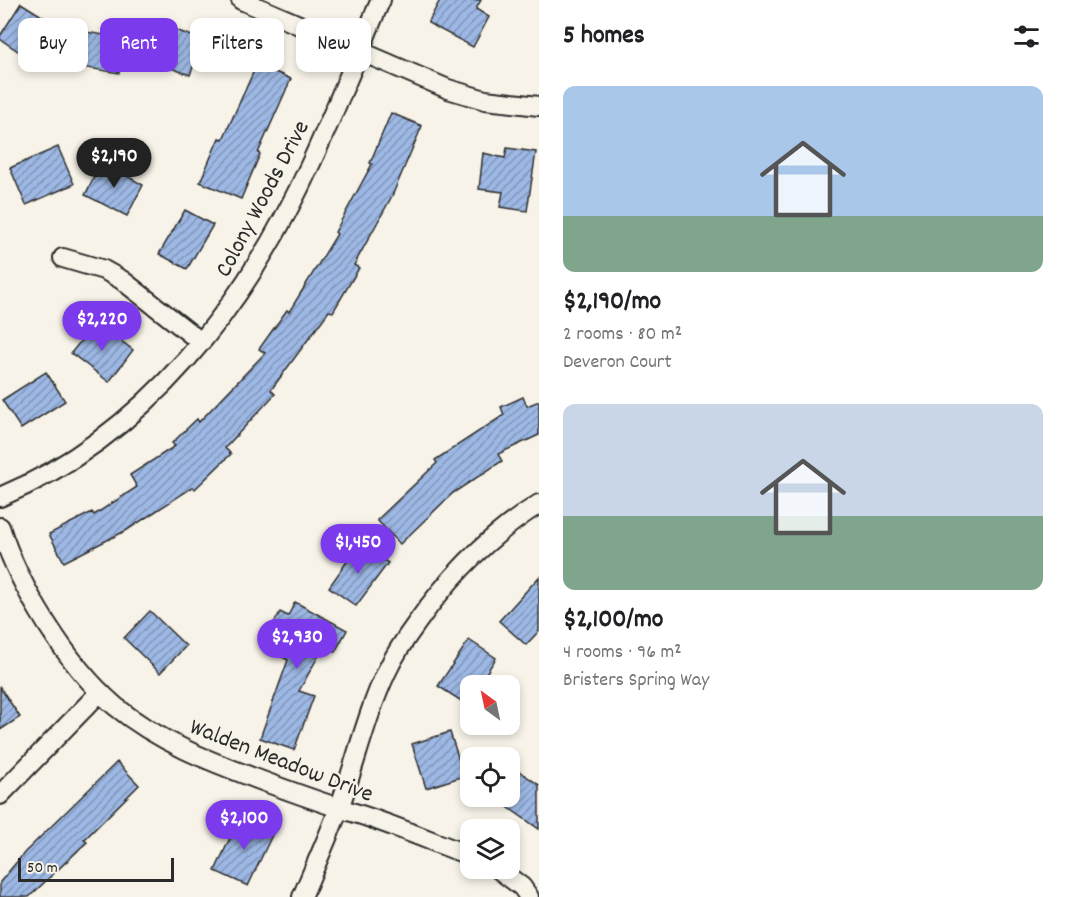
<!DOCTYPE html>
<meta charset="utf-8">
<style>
:root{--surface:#fff;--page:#f6f6f6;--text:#202124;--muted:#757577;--accent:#7c3aed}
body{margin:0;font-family:Dekko,sans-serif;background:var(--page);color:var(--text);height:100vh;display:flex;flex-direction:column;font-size:22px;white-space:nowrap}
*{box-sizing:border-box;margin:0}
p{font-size:20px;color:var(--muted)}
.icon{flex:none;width:33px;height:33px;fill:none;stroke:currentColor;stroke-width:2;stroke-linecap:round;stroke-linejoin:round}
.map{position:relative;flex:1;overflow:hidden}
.drawer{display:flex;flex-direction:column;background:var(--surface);width:528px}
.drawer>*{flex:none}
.top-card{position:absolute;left:18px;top:18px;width:430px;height:54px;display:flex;gap:12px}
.needle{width:39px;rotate:327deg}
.controls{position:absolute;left:460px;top:675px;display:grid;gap:12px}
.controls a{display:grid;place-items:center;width:60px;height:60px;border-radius:12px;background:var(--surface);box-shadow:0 3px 9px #0003;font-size:30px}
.scale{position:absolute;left:18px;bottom:15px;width:156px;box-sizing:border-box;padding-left:6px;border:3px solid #2b2b2b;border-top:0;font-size:16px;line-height:21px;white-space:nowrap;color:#2b2b2b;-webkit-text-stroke:4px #f7f3e8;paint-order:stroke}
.price{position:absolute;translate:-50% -51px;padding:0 14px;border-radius:21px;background:var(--accent);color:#fff;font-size:20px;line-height:39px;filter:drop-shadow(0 2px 3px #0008)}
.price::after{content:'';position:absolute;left:50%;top:36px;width:18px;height:14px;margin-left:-9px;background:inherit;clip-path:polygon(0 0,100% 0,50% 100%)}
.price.active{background:#222;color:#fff}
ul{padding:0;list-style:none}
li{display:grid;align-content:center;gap:12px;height:318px;padding:0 24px}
li span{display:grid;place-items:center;height:186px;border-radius:12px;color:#555}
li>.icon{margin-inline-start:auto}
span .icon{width:108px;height:108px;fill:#fffc;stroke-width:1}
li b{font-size:26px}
h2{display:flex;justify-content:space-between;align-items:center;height:72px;padding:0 24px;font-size:26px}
.tag{padding:0 21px;border-radius:12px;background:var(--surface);box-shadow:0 3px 9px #0003;font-size:21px;line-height:54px}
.tag.active{background:var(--accent);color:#fff}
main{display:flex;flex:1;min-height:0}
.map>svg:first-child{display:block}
.building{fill:url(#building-hatch);stroke:#2b2b2b;stroke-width:1.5}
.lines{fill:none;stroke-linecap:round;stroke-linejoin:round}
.street-casing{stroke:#2b2b2b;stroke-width:22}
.street{stroke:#f7f3e8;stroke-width:18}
.labels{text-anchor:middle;stroke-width:4.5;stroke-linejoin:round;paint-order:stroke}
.street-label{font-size:24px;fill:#2b2b2b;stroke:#f7f3e8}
</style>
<main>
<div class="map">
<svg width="539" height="897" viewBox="0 0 539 897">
<defs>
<pattern id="building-hatch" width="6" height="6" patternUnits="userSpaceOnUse" patternTransform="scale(1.5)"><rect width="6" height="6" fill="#9db8e4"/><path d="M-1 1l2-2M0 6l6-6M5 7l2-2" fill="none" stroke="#8096b9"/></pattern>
</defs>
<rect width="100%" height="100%" fill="#f7f3e8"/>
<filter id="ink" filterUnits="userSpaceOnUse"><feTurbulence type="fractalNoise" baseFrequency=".0167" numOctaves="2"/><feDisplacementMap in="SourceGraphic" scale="12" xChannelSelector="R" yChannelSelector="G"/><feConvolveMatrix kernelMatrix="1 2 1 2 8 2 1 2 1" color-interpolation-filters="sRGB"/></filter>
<g filter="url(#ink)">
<g class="building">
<path d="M440,0h41l-5,9 13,8 -16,30 -45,-24z"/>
<path d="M21,3l32,20 -23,36 -30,-20v-3z"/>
<path d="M159,24l44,16 -13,35 -67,-24 -4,22 -51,-8 6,-35 79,13z"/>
<path d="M257,64l34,15 -33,74 2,1 -19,45 -41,-17 19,-44 4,1z"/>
<path d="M391,113l31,13 -30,70 -38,69 5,3 -26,44 -4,-1 -58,79 4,4 -50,54 6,6 -36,35 -2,-2 -66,43 -63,32 -15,-28 43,-22 2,3 43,-28 -7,-12 45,-29 -3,-3 25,-24 2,3 66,-69 -6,-4 28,-39 2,2 48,-78 -2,-2 37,-68 -2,-1z"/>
<path d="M58,147l16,37 -48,21 -16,-37z"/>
<path d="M507,148l29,4 -9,59 -27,-4 3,-15 -24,-3 4,-36 22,5z"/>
<path d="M102,162l41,23 -16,31 -42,-21z"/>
<path d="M185,210l28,15 -26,44 -28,-15z"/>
<path d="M96,322l37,28 -24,32 -38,-29z"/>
<path d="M46,372l19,29 -44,28 -19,-29z"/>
<path d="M523,397l4,9 12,-5v34l-41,19 4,7 -49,32 -53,51 -23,-24 60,-57 -2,-3 69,-45 -3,-8z"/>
<path d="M360,543l28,20 -32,43 -27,-19z"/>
<path d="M539,577v54l-13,14 -27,-24z"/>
<path d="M295,602l52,28 -12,22 -11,-6 -25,45 15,5 -20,54 -34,-12 28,-78 -17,-9 10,-19 -9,-5 8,-15 8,4z"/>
<path d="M150,611l36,35 -26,27 -36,-35z"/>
<path d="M469,640l27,18 -18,28h-7v10l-5,8 -28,-18z"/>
<path d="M0,687l20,30 -20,13z"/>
<path d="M450,732l14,44 -38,12 -14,-44z"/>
<path d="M117,762l22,23 -55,55 3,2 -58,55h-29v-15l25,-30z"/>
<path d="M519,771l20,14v44l-47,-33h18v-11z"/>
<path d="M240,816l34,15 -26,55 -33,-15z"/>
</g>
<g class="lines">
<g class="street-casing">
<g id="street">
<path d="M241,0l207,89 37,11 54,6"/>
<path d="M63,258l41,12 18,10 79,62"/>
<path d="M0,497c146,-61 247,-194 311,-334 17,-37 33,-75 49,-113 7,-16 13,-34 21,-50"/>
<path d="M0,527c19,60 67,138 115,179 45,37 97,56 150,76 30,11 60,22 90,31 39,12 78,29 116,43"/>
<path d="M0,795l100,-103"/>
<path d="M497,868l25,19 7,10"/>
<path d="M302,897c12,-29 26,-59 37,-89 17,-45 27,-93 48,-137 8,-17 18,-32 29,-47 33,-47 73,-89 123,-120"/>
</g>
</g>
<use href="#street" class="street"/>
</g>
</g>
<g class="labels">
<g class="street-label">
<text transform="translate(261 198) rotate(-62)" y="8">Colony Woods Drive</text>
<text transform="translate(282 759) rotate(21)" y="8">Walden Meadow Drive</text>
</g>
</g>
</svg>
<div class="controls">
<a><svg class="needle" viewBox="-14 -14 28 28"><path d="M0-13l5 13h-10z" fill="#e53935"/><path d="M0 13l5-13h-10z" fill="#757577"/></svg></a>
<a><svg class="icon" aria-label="locate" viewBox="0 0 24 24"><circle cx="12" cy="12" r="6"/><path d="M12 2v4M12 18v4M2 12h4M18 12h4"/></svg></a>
<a><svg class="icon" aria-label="layers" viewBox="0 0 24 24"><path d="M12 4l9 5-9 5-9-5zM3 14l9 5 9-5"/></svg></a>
</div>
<div class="scale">50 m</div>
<b class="price active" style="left:114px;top:189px">$2,190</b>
<b class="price" style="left:102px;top:352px">$2,220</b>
<b class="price" style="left:358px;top:575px">$1,450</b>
<b class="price" style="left:297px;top:670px">$2,930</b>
<b class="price" style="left:244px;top:851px">$2,100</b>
<div class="top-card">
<a class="tag">Buy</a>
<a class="tag active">Rent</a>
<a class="tag">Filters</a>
<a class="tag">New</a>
</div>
</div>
<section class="drawer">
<h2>5 homes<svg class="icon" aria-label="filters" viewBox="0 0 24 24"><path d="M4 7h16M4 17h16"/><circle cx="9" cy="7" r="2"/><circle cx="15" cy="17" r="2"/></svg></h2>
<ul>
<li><span style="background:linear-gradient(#a9c7e8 70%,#7fa58c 0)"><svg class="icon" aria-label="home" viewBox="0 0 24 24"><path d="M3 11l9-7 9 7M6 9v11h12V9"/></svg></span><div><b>$2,190/mo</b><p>2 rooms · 80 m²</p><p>Deveron Court</p></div></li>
<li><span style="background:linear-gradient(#c9d6e8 60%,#7fa58c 0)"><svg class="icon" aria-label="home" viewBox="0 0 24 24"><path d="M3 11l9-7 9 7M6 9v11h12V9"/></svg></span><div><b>$2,100/mo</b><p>4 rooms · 96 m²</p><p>Bristers Spring Way</p></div></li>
</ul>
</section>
</main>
